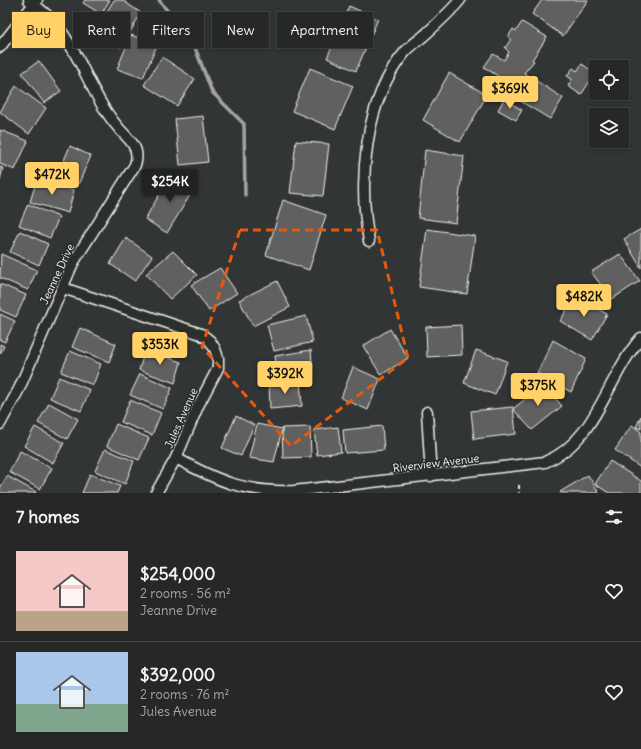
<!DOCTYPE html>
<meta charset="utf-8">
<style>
:root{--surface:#262828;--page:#323434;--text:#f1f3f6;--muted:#a4a6a8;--line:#424445;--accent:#ffd166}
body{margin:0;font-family:Delius,sans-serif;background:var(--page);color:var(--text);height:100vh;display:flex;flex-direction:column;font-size:15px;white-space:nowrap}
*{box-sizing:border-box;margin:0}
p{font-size:13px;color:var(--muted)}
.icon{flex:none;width:22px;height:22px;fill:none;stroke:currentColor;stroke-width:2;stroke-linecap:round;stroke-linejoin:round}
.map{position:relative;height:493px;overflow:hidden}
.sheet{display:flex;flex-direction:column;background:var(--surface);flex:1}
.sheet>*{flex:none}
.banner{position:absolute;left:12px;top:12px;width:400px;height:36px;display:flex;gap:8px}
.tools{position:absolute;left:589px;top:60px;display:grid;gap:8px}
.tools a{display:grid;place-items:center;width:40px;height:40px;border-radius:0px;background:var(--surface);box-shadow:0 2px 6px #0003,0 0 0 1px var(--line);font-size:20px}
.price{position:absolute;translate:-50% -34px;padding:0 9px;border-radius:4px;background:var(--accent);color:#111;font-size:13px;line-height:26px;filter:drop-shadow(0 1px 2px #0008)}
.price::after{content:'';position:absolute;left:50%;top:24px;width:12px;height:9px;margin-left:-6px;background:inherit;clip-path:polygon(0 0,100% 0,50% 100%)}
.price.on{background:#222;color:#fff}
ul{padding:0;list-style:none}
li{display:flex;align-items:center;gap:12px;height:100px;padding:0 16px}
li+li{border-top:1px solid var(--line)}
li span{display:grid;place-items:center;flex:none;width:112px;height:80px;border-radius:0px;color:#555}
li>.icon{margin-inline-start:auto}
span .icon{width:48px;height:48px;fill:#fffc;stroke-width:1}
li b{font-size:17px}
h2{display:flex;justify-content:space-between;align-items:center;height:48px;padding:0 16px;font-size:17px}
.pill{padding:0 14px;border-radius:0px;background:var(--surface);box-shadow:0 2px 6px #0003,0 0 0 1px var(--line);font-size:14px;line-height:36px}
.pill.on{background:var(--accent);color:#111}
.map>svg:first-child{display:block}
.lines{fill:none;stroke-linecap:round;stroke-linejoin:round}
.stream{stroke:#a6a5a0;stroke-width:3.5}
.building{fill:#5f605f;stroke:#f4f1e8}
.street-casing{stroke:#f4f1e8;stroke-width:13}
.path{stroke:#f4f1e8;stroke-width:2;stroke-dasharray:4 3;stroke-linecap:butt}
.street{stroke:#2a2d2e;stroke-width:10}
.marked{fill:none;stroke:#e8590c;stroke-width:3;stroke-dasharray:8 5;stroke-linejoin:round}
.labels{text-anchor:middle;stroke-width:3.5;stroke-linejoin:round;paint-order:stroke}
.street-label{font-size:11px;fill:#f4f1e8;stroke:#2a2d2e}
</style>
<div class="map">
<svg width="641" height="493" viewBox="0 0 641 493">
<rect width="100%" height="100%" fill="#323535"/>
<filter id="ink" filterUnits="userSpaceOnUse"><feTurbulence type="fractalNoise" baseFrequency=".025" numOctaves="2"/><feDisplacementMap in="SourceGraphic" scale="8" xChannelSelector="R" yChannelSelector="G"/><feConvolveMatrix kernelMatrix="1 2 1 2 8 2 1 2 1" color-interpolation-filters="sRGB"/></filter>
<g filter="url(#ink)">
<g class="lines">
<path class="stream" d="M159,0l35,45 18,47 32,32 1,71"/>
</g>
<g class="building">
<path d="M85,0h25l-9,14 -18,-11z"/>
<path d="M114,0h8l19,13 -20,35 -26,-17z"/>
<path d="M542,0h46l-25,36 -31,-22z"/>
<path d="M349,6l29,13 -22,52 -29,-13z"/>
<path d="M522,22l25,15 -15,23 2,1 -10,12 39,25 -13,21 -48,-29 5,-8 -23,-15 9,-13 11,6 5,-8 -4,-4 6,-9 -3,-2 5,-8 3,2z"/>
<path d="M131,35l26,10 -14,33 -26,-9z"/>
<path d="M162,57l33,22 -18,27 -33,-21z"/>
<path d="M39,61l22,30 -17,12 -22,-30z"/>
<path d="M582,64l13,9 -14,22 -13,-9 4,-7 -5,-3 6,-8 4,3z"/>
<path d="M310,68l43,18 -18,43 -43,-18z"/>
<path d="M449,73l38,22 -27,47 -37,-22z"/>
<path d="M16,86l30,22 -17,26 -29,-22z"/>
<path d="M504,99l18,11 -6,10 -18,-10z"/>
<path d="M203,116l5,46 -28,3 -5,-46z"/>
<path d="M0,130l28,11 -13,29 -15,-6z"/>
<path d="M296,141l33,3 -6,52 -33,-3z"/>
<path d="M70,146l21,10 -14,31 -20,-10z"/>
<path d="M425,150l39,6 -8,67 -38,-5z"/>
<path d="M0,167l3,1 -3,12z"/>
<path d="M172,173l23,14 -28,46 -22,-14z"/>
<path d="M37,179l37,11 -6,23 -38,-11z"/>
<path d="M283,200l43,15 -17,55 -43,-15z"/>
<path d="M28,204l31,13 -9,21 -31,-13z"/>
<path d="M427,229l48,7 -8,58 -48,-7z"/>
<path d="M641,229v39l-17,-29z"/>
<path d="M20,231l28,13 -9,21 -29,-13z"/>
<path d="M126,238l26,18 -17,25 -25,-17z"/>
<path d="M173,251l24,24 -27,24 -24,-25z"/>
<path d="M1,254l36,16 -9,20 -28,-12z"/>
<path d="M620,254l20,27 -28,18 -21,-27z"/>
<path d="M220,268l17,25 -28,18 -18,-26z"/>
<path d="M277,281l13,26 -37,19 -14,-26z"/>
<path d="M0,284l26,11 -10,22 -16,-7z"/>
<path d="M575,296l32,18 -15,26 -32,-19z"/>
<path d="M0,314l15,7 -10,21 -5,-2z"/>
<path d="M306,316l7,26 -39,9 -7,-26z"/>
<path d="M461,325l1,30 -35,2 -1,-30z"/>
<path d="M80,328l36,16 -7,18 -37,-15z"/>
<path d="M390,329l18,29 -27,17 -18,-29z"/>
<path d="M553,340l33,19 -15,33 -34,-19z"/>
<path d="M0,344l4,2 -4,8z"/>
<path d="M145,350l36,12 -6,21 -36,-13z"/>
<path d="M311,350l2,26 -35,5 -3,-25z"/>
<path d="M476,350l31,11 -12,34 -31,-12z"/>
<path d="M70,351l31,13 -8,21 -32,-13z"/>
<path d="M353,367l27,12 -12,31 -27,-12z"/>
<path d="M140,374l32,14 -9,21 -33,-14z"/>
<path d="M59,377l31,13 -9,21 -31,-13z"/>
<path d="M300,381l2,25 -32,3 -1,-26z"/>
<path d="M543,384l19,22 -30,24 -19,-21z"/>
<path d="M130,400l31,13 -9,22 -31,-13z"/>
<path d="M49,403l29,16 -11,20 -29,-16z"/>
<path d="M513,407l3,27 -42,5 -3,-28z"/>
<path d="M236,416l18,9 -13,31 -19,-8z"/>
<path d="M641,416v13l-5,-2z"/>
<path d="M116,424l33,14 -10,22 -32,-14z"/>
<path d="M257,424l25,5 -8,33 -25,-4z"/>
<path d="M632,425l9,7v36l-26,-18z"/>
<path d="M382,426l2,24 -39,3 -2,-23z"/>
<path d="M35,427l29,16 -11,20 -29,-17z"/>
<path d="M310,427l1,30 -28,1 -1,-30z"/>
<path d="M338,427l3,25 -24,3 -3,-25z"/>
<path d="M105,449l29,12 -9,23 -30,-13z"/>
<path d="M20,451l32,17 -12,21 -31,-17z"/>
<path d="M610,461l31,20v12h-32l-14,-9z"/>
<path d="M90,474l30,12 -3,7h-35z"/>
<path d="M588,475l11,18h-38l-1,-1z"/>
<path d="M7,476l29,16 -1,1h-35v-5z"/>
</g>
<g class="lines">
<g class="street-casing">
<g id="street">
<path d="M0,47l37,-47"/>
<path d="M369,241c-11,-59 -5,-140 36,-189 6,-7 16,-13 23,-20 11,-10 23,-21 32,-32"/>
<path d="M63,288l138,46 9,7 5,8 3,9v10l-20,38 -22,52 -20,35"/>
<path d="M427,412l4,64"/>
<path d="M0,424l19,-35 54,-126 62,-98c4,-12 0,-20 -9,-29 -34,-34 -41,-75 -68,-109 -8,-11 -19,-18 -29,-27"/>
<path d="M176,458c41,23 70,35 118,33l251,-29c52,-21 61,-84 96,-124"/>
</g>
</g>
<path class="path" d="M519,485v8"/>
<use href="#street" class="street"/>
</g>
</g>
<path class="marked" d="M240,230h137l31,128 -117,88 -89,-99z"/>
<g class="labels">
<g class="street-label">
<text transform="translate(57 274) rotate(-65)" y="4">Jeanne Drive</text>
<text transform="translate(181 418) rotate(-66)" y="4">Jules Avenue</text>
<text transform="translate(436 463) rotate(-7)" y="4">Riverview Avenue</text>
</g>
</g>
</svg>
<div class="tools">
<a><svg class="icon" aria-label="locate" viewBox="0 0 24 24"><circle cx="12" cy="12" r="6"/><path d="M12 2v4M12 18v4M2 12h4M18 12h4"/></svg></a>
<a><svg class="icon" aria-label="layers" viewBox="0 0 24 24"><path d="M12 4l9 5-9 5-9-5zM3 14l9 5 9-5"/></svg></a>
</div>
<b class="price" style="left:510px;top:110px">$369K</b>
<b class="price" style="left:52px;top:196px">$472K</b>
<b class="price on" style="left:170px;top:203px">$254K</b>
<b class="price" style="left:584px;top:318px">$482K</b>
<b class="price" style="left:160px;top:366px">$353K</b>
<b class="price" style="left:285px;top:395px">$392K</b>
<b class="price" style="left:538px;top:407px">$375K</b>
<div class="banner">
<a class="pill on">Buy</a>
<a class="pill">Rent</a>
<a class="pill">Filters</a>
<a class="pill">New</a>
<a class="pill">Apartment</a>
</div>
</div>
<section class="sheet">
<h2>7 homes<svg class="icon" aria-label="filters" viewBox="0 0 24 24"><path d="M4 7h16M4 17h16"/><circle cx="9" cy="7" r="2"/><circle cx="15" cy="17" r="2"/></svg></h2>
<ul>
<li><span style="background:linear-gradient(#f6c9c9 75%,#b9a48a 0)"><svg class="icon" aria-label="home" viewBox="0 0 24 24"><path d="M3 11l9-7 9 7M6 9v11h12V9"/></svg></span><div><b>$254,000</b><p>2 rooms · 56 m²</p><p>Jeanne Drive</p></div><svg class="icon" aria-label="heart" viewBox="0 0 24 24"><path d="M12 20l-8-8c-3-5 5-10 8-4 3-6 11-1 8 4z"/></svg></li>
<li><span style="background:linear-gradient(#a9c7e8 65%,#7fa58c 0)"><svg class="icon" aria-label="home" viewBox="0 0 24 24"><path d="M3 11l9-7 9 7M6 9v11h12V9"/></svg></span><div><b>$392,000</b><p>2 rooms · 76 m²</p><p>Jules Avenue</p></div><svg class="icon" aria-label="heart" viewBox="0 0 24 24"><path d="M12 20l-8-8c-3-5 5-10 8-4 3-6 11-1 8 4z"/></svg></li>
</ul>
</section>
